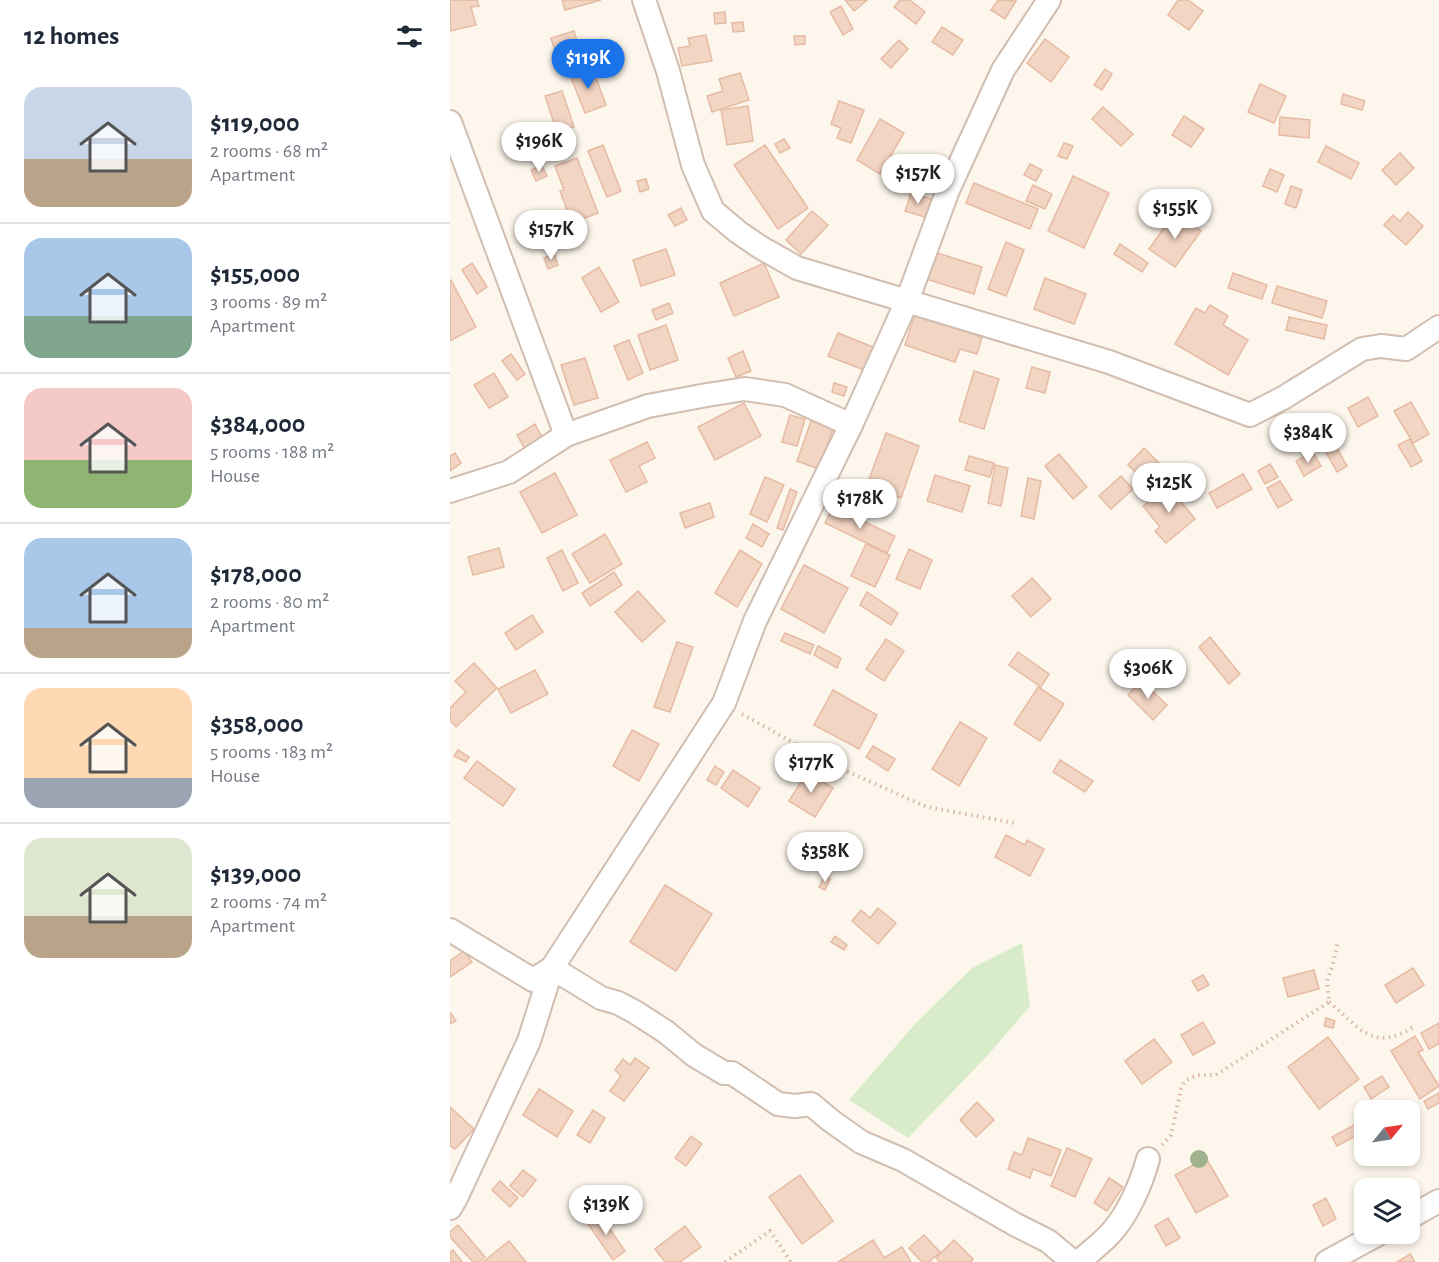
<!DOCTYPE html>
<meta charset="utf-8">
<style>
:root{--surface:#fff;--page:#f2f2f3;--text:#1f2937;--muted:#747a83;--line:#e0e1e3;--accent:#1a73e8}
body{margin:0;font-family:"Alegreya Sans",sans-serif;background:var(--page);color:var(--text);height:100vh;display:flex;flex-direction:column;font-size:22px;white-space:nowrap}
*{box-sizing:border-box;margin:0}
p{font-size:20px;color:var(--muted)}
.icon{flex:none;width:33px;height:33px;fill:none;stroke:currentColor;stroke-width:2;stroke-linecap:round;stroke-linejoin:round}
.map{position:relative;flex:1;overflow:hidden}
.drawer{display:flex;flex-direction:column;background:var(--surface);width:450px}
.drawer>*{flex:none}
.needle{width:39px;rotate:60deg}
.fabs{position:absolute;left:904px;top:1100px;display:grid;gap:12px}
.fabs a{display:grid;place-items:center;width:66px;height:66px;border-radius:12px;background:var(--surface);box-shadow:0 3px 9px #0003;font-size:30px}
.price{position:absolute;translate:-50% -51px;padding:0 14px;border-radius:21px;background:#fff;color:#222;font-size:20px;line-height:39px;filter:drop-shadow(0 2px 3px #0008)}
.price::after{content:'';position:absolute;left:50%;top:36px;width:18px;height:14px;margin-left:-9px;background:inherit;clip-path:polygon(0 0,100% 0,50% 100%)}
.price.on{background:var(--accent);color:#fff}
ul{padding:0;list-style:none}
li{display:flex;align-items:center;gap:18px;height:150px;padding:0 24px}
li+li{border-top:2px solid var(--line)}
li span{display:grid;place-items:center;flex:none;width:168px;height:120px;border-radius:18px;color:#555}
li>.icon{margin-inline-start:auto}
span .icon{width:72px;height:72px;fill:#fffc;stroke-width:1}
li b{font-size:26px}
h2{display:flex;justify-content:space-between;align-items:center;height:72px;padding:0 24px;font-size:26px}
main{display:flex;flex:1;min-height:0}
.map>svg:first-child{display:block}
.green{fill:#d8ecc9}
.building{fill:#f3d5c3;stroke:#e6bba3;stroke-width:1.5}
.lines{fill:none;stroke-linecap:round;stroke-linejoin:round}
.minor-casing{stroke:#d1beb0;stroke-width:26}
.path{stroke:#d9b8a5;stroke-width:4;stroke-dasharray:1.5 4.5;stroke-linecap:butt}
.minor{stroke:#fff;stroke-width:22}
.tree{fill:#a0b28e}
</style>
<main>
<section class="drawer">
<h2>12 homes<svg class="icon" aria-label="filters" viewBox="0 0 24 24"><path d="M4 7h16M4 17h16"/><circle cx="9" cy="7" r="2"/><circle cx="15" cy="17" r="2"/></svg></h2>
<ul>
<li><span style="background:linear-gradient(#c9d6e8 60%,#b9a48a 0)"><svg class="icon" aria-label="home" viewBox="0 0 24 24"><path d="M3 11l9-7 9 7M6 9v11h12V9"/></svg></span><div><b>$119,000</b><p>2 rooms · 68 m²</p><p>Apartment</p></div></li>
<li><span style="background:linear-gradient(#a9c7e8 65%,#7fa58c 0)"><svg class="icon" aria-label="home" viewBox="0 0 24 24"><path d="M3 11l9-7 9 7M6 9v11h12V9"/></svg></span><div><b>$155,000</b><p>3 rooms · 89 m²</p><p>Apartment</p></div></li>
<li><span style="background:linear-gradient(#f6c9c9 60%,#8fb573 0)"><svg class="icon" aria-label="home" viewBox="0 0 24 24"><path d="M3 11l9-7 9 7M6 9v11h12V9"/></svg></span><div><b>$384,000</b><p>5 rooms · 188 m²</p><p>House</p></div></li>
<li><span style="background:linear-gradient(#a9c7e8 75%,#b9a48a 0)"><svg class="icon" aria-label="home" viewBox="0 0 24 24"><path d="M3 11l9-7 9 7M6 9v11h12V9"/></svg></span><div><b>$178,000</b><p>2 rooms · 80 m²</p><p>Apartment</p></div></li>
<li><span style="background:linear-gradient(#ffd9b3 75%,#9aa5b1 0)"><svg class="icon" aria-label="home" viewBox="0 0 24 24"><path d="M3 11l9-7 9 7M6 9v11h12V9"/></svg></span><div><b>$358,000</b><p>5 rooms · 183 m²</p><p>House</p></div></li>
<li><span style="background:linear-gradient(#dfe7d0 65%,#b9a48a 0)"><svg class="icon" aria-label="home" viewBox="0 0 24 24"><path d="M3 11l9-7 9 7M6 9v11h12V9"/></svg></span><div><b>$139,000</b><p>2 rooms · 74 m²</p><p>Apartment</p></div></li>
</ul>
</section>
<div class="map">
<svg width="989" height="1262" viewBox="0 0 989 1262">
<rect width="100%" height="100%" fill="#fdf6ec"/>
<path class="green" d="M572,943l8,63 -42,49 -80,83 -59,-38 66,-76 57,-56z"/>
<g class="building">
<path d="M0,0h27l2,6 -8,1 5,18 -26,6z"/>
<path d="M112,0h39l-36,10z"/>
<path d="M395,0h22l-13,11z"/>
<path d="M450,0h10l15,12 -9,12 -22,-17z"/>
<path d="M548,0l18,1 -11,18 -14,-9z"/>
<path d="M728,0h10l15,11 -14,19 -21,-15z"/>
<path d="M391,6l12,23 -10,6 -13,-23z"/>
<path d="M275,12l1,11 -11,1 -1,-11z"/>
<path d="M293,22l1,9 -11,1 -1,-9z"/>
<path d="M492,27l21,13 -10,15 -21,-13z"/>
<path d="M124,31l7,23 -23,7 -7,-23z"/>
<path d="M256,35l6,26 -30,5 -4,-18 12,-2 -2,-8z"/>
<path d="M344,36h11v8l-10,1z"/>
<path d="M595,39l24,18 -18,25 -24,-19z"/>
<path d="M449,40l9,9 -17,19 -10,-9z"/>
<path d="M142,67l14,38 -21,8 -15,-38z"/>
<path d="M655,69l7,5 -10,16 -8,-5z"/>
<path d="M290,73l9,27 -37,12 -5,-16 16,-5 -4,-12z"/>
<path d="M810,84l26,12 -12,27 -26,-11z"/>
<path d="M112,91l12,36 -17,5 -12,-36z"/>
<path d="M893,94l22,7 -3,9 -21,-6z"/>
<path d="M389,101l25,9 -13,33 -14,-5 4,-10 -10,-4z"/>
<path d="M298,106l5,35 -26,4 -6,-35z"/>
<path d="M653,107l30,27 -12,12 -29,-27z"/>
<path d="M734,116l20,13 -13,18 -19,-12z"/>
<path d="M830,117l30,3 -1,18 -30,-3z"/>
<path d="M430,119l24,14 -24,41 -23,-14z"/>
<path d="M334,139l6,9 -10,5 -5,-9z"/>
<path d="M614,143l9,3 -6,13 -9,-3z"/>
<path d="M153,145l18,46 -14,6 -19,-46z"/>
<path d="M315,145l43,63 -30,21 -44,-64z"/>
<path d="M876,146l33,17 -8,16 -33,-17z"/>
<path d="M950,153l14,15 -18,17 -14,-15z"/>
<path d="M127,158l21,55 -26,10 -12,-32 4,-1 -9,-24z"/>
<path d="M580,164l12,6 -6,11 -12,-6z"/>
<path d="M92,166l5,10 -11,5 -5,-11z"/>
<path d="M820,169l14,6 -7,17 -14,-6z"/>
<path d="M623,176l36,17 -25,55 -36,-17z"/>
<path d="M196,179l3,10 -9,3 -3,-11z"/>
<path d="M524,183l64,26 -8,20 -64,-26z"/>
<path d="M583,185l19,9 -7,15 -19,-8z"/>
<path d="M841,186l11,4 -6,18 -11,-4z"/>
<path d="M461,193l20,6 -6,18 -20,-6z"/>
<path d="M231,208l6,12 -12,6 -7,-11z"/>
<path d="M362,211l16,14 -27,29 -15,-14z"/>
<path d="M725,212l26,19 -26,36 -26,-18z"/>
<path d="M958,212l15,14 -17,19 -22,-20 9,-10 7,6z"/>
<path d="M556,242l18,8 -18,46 -18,-7z"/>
<path d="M670,244l28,19 -6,9 -28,-18z"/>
<path d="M216,249l9,26 -34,11 -8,-26z"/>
<path d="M484,252l48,15 -8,27 -48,-15z"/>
<path d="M104,253l4,12 -10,4 -4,-11z"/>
<path d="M22,263l15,24 -10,7 -15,-24z"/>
<path d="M314,263l15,34 -45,19 -14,-33z"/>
<path d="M149,267l20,35 -18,10 -19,-34z"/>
<path d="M783,273l34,12 -5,14 -34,-11z"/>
<path d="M595,278l41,16 -12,30 -40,-15z"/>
<path d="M1,280l25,47 -26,14v-60z"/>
<path d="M827,286l50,15 -5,17 -50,-15z"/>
<path d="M219,303l4,10 -17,7 -4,-10z"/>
<path d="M760,305l18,11 -5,9 25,15 -20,35 -53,-31 21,-36 9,5z"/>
<path d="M465,314l67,23 -5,17 -17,-5 -5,13 -50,-17z"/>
<path d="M839,317l38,8 -3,14 -38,-9z"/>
<path d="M216,325l12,35 -28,10 -12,-35z"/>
<path d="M388,333l35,14 -9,23 -36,-14z"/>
<path d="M179,340l14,33 -15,7 -14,-34z"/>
<path d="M293,351l8,20 -15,6 -8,-19z"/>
<path d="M61,354l14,20 -8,6 -15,-19z"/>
<path d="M135,358l13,40 -24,7 -13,-40z"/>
<path d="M582,367l18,5 -5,21 -19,-5z"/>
<path d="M524,371l25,8 -15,50 -25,-8z"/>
<path d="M44,373l14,24 -19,11 -15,-23z"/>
<path d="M384,383l13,4 -3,9 -12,-4z"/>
<path d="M918,397l10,19 -20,11 -10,-19z"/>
<path d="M961,402l18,32 -16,9 -19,-32z"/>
<path d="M294,403l17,33 -46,24 -17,-33z"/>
<path d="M340,415l15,4 -8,27 -15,-4z"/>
<path d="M361,421l22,8 -14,40 -22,-8z"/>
<path d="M85,424l8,15 -18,10 -8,-14z"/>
<path d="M436,433l33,13 -18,52 -34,-13z"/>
<path d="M879,434l18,32 -10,6 -18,-32z"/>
<path d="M856,435l8,14 -10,6 -8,-14z"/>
<path d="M960,439l12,22 -11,6 -13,-22z"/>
<path d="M197,442l8,16 -16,8 8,16 -21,10 -16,-32z"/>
<path d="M694,448l19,19 -16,16 -19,-18z"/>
<path d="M863,452l8,14 -17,10 -8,-15z"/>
<path d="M5,453l6,10 -11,8v-15z"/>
<path d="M609,454l28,33 -14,12 -28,-33z"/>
<path d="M519,456l25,7 -4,14 -25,-7z"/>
<path d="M820,464l8,13 -13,7 -7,-13z"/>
<path d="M545,465l13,3 -7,38 -13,-3z"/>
<path d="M105,473l22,42 -35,18 -22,-41z"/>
<path d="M793,474l9,15 -35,19 -8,-15z"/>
<path d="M485,475l35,11 -8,26 -35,-11z"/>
<path d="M671,476l12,13 -22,20 -12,-13z"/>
<path d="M315,477l19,8 -17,37 -17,-8z"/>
<path d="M578,478l13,3 -7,38 -13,-3z"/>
<path d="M830,481l12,19 -14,8 -11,-20z"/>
<path d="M718,486l27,33 -29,24 -11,-12 5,-4 -17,-21z"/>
<path d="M340,489l7,3 -14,38 -6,-2z"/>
<path d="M260,503l4,14 -29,11 -5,-15z"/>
<path d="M383,507l62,29 -8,17 -62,-30z"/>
<path d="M303,524l16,10 -7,13 -16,-9z"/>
<path d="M155,534l17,30 -32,19 -18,-29z"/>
<path d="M416,544l24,11 -15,32 -24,-11z"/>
<path d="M49,548l5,19 -31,8 -5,-18z"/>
<path d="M459,549l23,11 -12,29 -24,-10z"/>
<path d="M112,550l16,33 -15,8 -16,-33z"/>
<path d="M290,550l22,14 -25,43 -22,-14z"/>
<path d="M354,565l44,23 -24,45 -43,-24z"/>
<path d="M164,572l8,13 -32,21 -8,-13z"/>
<path d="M582,578l19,21 -20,18 -19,-21z"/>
<path d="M188,591l27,30 -23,21 -27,-30z"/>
<path d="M417,592l31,21 -7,12 -31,-20z"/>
<path d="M82,615l11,17 -27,18 -11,-17z"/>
<path d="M335,633l29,12 -4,9 -29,-13z"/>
<path d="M760,637l30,37 -11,10 -30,-37z"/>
<path d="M436,639l18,12 -20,30 -18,-12z"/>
<path d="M227,642l16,5 -23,65 -16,-5z"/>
<path d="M368,646l23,12 -4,10 -23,-13z"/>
<path d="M568,652l31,22 -8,13 -32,-22z"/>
<path d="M24,663l23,25 -41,39 -6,-7v-12l16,-16 -11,-11z"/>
<path d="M85,670l13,24 -37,19 -13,-24z"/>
<path d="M692,681l25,24 -14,15 -25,-25z"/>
<path d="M588,687l26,17 -24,37 -26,-17z"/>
<path d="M383,690l44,25 -18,34 -45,-24z"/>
<path d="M510,722l27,16 -28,48 -27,-17z"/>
<path d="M182,730l27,14 -20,37 -26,-15z"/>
<path d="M423,746l22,13 -7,12 -22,-14z"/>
<path d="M8,750l11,7 -3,5 -12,-6z"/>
<path d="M610,760l33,21 -8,11 -32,-20z"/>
<path d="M27,761l38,28 -12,17 -39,-28z"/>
<path d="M265,766l9,6 -8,13 -9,-5z"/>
<path d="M283,770l27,18 -12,19 -27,-19z"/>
<path d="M357,772l26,16 -18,29 -26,-16z"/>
<path d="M556,835l19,10 2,-5 17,9 -14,27 -35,-19z"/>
<path d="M379,841l8,6 -5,8 -9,-7z"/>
<path d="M372,855l7,4 -7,11 -7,-5z"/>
<path d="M375,876l5,3 -5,11 -6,-3z"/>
<path d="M215,885l47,29 -36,57 -46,-29z"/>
<path d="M428,908l18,15 -18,21 -26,-23 9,-11 9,8z"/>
<path d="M385,936l12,9 -3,5 -13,-8z"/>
<path d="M14,951l8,11 -22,15v-16z"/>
<path d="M963,968l11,17 -28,18 -11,-18z"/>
<path d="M864,970l5,19 -31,8 -5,-19z"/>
<path d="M753,975l6,10 -11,6 -6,-10z"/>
<path d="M0,1012l6,9 -6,3z"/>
<path d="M876,1018l9,3 -2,7 -9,-2z"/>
<path d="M753,1022l12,21 -22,12 -12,-20z"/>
<path d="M989,1023v21l-10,5 -8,-16z"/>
<path d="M965,1036l8,14 -5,2 21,34 -19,13 -29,-48z"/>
<path d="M878,1037l31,42 -40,30 -31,-42z"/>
<path d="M704,1039l18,23 -30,22 -17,-23z"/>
<path d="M185,1058l14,10 -25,33 -14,-10 11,-15 -6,-6 8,-11 7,6z"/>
<path d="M932,1076l7,11 -18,12 -7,-12z"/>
<path d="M89,1089l34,22 -16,26 -34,-22z"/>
<path d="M989,1093v10l-11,6 -4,-8z"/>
<path d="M527,1102l17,18 -18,17 -16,-17z"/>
<path d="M0,1107l24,22 -19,20 -5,-3z"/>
<path d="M143,1110l12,8 -15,25 -13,-8z"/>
<path d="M915,1118v15l-6,-11z"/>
<path d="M904,1125l5,9 -22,12 -5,-9z"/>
<path d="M241,1136l11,8 -16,22 -11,-8z"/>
<path d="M578,1138l33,12 -10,26 -18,-7 -3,9 -22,-9 6,-17 8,3z"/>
<path d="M617,1148l25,11 -17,38 -24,-11z"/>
<path d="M756,1158l22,38 -32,17 -21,-38z"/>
<path d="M73,1170l13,10 -13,17 -13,-11z"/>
<path d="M350,1175l33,46 -31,23 -33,-47z"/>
<path d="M659,1178l14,9 -16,24 -13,-8z"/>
<path d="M50,1181l18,17 -8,9 -18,-17z"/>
<path d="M876,1198l10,21 -13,7 -10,-21z"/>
<path d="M148,1212l27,39 -12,9 -27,-39z"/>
<path d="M718,1218l12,20 -14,8 -11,-20z"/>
<path d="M8,1225l27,32 -6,5h-6l-23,-25v-5z"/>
<path d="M235,1226l16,21 -21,15h-15l-10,-13z"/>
<path d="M474,1235l16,17 -11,10h-7l-13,-14z"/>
<path d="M423,1240l11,18 18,-11 9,15h-73z"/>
<path d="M504,1240l19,19 -2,3h-31l-4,-4z"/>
<path d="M59,1241l17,21h-43z"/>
<path d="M3,1250l9,12h-12v-10z"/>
<path d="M960,1254l5,8h-18z"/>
</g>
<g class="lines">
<g class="minor-casing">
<g id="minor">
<path d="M194,0l24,71 25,94 20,46 25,21 22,15 37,21 312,94 141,53 33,-17 79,-49 19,-3 25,3 33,-22"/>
<path d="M0,122l116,313"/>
<path d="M0,491l59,-19 57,-37 82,-29 59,-11 38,-6 40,6 66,30"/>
<path d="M0,930l83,50 19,-12"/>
<path d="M102,968l49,30 17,5 17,9 31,20 28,23 30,18h8l46,31 17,2 16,-2 19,16 31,22 42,18 113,65 32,16 25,21"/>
<path d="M0,1208l6,-10 73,-157 23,-73 172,-265 31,-82 96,-196 56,-124 41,-111 55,-120 46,-70"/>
<path d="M960,1217l29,-16"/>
<path d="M628,1262c10,-8 20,-16 29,-25 19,-18 34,-52 41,-78"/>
<path d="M877,1262l53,-29"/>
</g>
</g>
<g class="path">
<path d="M292,714l93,52 92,41 88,16"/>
<path d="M879,1002c30,25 44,51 84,25"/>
<path d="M712,1145l9,-10 10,-46 4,-8 12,-6h19l113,-73 -2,-21 6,-17 5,-23"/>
<path d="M275,1262l45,-31 21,31"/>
</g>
<use href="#minor" class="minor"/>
</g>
<circle class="tree" cx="749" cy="1159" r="9"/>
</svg>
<div class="fabs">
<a><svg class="needle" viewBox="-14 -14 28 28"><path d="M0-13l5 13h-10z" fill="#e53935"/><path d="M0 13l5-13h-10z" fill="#747a83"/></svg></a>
<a><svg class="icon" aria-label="layers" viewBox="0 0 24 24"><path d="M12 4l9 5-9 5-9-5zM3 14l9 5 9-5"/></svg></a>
</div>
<b class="price on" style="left:138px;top:90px">$119K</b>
<b class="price" style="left:89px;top:173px">$196K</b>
<b class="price" style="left:468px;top:205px">$157K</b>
<b class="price" style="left:725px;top:240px">$155K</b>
<b class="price" style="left:101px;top:261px">$157K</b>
<b class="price" style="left:858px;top:464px">$384K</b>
<b class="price" style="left:719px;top:514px">$125K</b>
<b class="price" style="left:410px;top:530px">$178K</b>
<b class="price" style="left:698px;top:700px">$306K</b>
<b class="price" style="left:361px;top:794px">$177K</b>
<b class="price" style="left:375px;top:883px">$358K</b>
<b class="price" style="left:156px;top:1236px">$139K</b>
</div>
</main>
